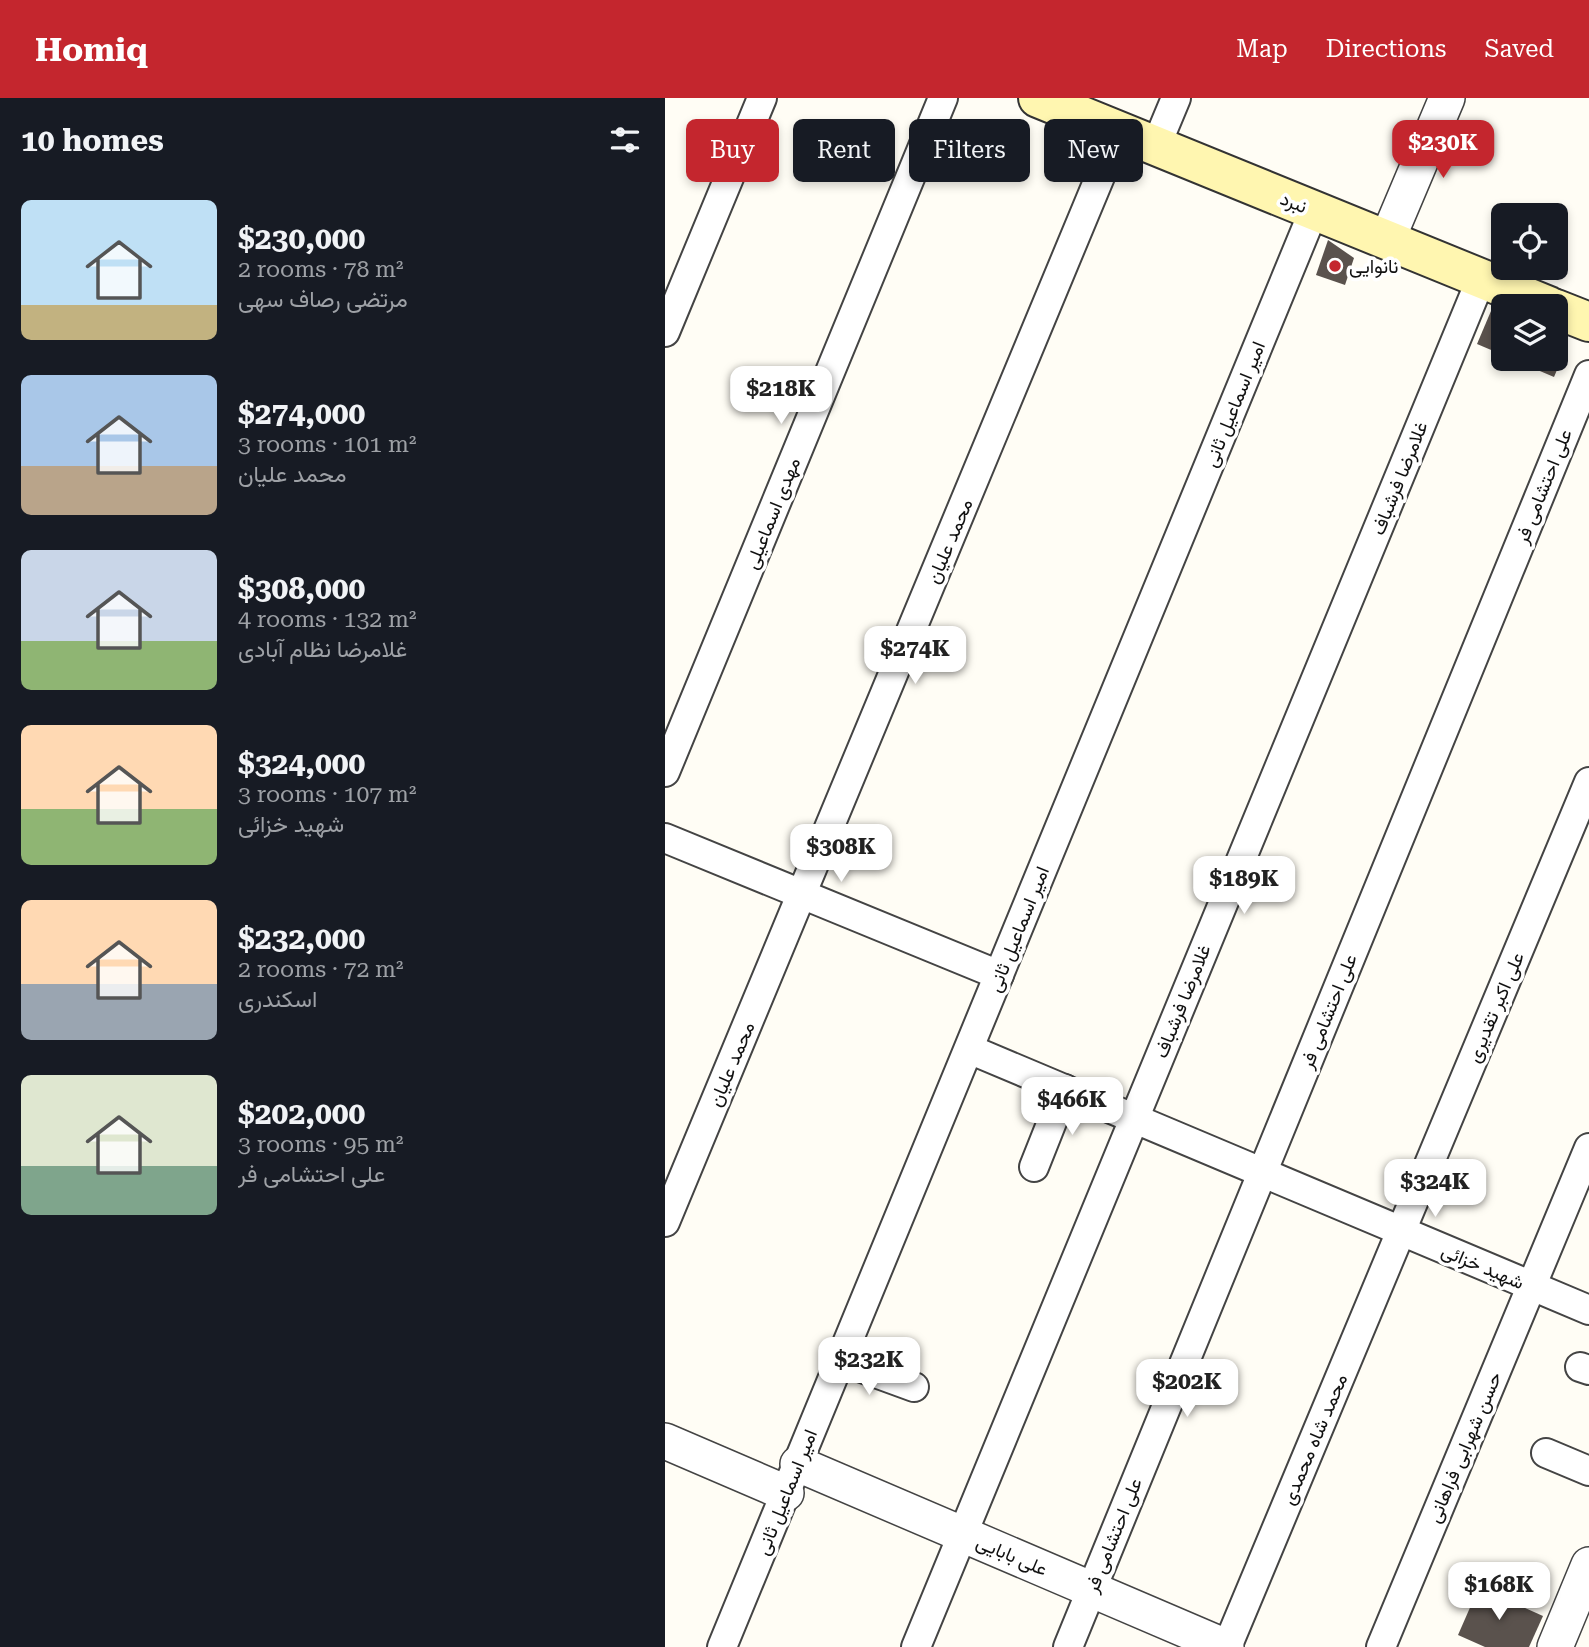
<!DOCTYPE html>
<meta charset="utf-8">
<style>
:root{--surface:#171b24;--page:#242831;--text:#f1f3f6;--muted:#9ea1a6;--accent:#c4262e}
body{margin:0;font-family:"Roboto Serif",Vazirmatn,serif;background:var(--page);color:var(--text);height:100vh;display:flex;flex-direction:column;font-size:26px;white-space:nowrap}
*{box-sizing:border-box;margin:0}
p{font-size:23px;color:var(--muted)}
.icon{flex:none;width:38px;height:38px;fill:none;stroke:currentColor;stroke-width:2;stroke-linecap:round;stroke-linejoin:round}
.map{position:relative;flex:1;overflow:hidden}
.drawer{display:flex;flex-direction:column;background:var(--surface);width:665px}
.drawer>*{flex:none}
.top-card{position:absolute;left:21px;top:21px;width:665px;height:63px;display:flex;gap:14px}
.controls{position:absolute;left:826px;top:105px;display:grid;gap:14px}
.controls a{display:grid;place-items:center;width:77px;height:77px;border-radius:10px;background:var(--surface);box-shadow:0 4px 10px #0003;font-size:35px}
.price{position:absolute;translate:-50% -60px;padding:0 16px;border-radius:14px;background:#fff;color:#222;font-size:23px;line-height:46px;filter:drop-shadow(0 2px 4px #0008)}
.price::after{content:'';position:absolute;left:50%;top:42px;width:21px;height:16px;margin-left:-10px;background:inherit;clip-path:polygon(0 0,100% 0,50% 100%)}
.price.active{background:var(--accent);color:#fff}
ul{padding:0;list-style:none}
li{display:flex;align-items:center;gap:21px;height:175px;padding:0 21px}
li span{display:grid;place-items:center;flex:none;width:196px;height:140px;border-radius:10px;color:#555}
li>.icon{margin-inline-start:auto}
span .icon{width:84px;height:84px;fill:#fffc;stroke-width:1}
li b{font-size:30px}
h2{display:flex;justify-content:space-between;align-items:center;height:84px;padding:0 21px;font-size:30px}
.pill{padding:0 24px;border-radius:10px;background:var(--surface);box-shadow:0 4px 10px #0003;font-size:24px;line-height:63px}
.pill.active{background:var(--accent);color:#fff}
header{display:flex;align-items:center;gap:42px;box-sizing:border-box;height:98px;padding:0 35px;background:var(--accent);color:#fff}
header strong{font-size:33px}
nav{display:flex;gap:38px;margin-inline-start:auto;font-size:24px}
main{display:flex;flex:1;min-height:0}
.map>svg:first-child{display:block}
.building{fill:#5a524d}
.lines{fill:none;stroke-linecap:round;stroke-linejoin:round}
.minor-casing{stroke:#444;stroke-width:32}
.tertiary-casing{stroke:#444;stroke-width:38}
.secondary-casing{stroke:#333;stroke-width:42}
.minor{stroke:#fff;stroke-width:28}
.tertiary{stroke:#fff;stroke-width:35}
.secondary{stroke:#fff6b0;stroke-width:38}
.poi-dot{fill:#c4262e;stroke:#fff;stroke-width:2.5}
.labels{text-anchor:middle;stroke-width:7;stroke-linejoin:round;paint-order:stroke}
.street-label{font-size:19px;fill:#111;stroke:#fff}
.poi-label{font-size:19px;fill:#111;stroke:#fff;text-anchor:start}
</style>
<header>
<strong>Homiq</strong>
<nav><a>Map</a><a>Directions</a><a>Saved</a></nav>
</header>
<main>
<section class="drawer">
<h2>10 homes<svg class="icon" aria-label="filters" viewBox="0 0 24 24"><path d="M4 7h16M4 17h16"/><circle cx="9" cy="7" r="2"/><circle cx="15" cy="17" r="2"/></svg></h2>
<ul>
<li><span style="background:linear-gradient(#bfe0f5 75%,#c2b280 0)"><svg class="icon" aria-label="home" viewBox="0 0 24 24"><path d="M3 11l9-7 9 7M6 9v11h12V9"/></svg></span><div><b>$230,000</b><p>2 rooms · 78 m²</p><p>مرتضی رصاف سهی</p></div></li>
<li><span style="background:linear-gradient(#a9c7e8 65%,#b9a48a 0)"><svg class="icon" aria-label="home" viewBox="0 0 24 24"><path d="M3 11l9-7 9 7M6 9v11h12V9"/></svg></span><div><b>$274,000</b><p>3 rooms · 101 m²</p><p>محمد علیان</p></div></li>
<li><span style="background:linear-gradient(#c9d6e8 65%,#8fb573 0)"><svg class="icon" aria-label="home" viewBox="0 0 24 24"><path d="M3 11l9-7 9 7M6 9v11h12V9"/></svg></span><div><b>$308,000</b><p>4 rooms · 132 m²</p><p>غلامرضا نظام آبادی</p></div></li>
<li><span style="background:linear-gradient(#ffd9b3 60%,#8fb573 0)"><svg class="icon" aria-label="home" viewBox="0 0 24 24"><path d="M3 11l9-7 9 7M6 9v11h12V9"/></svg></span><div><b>$324,000</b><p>3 rooms · 107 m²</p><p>شهید خزائی</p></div></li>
<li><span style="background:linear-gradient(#ffd9b3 60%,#9aa5b1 0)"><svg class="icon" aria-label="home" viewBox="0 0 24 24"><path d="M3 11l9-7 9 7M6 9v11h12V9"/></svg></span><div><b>$232,000</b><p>2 rooms · 72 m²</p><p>اسکندری</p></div></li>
<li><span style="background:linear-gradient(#dfe7d0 65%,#7fa58c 0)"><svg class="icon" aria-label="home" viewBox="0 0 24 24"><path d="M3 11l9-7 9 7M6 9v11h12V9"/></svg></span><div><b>$202,000</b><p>3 rooms · 95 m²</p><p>علی احتشامی فر</p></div></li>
</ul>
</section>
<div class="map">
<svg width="924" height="1549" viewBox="0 0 924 1549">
<rect width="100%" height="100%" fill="#fffdf5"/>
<g class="building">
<path d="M663,142l26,18 -9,27 -29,-10z"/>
<path d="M826,213l12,5v39l-26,-11z"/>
<path d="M891,241l12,5 -14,33 -42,-18h44z"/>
<path d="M814,1489l64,29 -14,31h-44l-27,-12z"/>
</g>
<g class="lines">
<g class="minor-casing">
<g id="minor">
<path d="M491,48l20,-48"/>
<path d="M0,234l97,-234"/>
<path d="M0,674l278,-674"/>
<path d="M0,740l334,137"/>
<path d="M304,951l620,261"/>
<path d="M369,1069l31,-78"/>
<path d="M0,1124l454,-1091"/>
<path d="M175,1262l74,27"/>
<path d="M915,1269l9,3"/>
<path d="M881,1355l43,18"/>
<path d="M57,1549l592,-1437"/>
<path d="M251,1549l565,-1368"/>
<path d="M403,1549l521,-1272"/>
<path d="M562,1549l362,-865"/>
<path d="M716,1549l208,-499"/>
</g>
</g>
<g class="tertiary-casing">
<g id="tertiary">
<path d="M722,142l60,-142"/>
<path d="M0,1343l121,52"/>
<path d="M133,1366l428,183"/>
<path d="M890,1549l34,-82"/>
</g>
</g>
<g class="secondary-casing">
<g id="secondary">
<path d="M373,0l511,208"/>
<path d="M891,211l33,13"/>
</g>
</g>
<use href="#minor" class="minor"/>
<use href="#tertiary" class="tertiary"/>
<use href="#secondary" class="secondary"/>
</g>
<circle class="poi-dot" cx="670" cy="168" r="7"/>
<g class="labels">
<g class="street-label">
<text transform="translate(629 104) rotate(22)" y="7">نبرد</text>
<text transform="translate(569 306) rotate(-68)" y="7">امیر اسماعیل ثانی</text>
<text transform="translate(734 380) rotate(-68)" y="7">غلامرضا فرشباف</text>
<text transform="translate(878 388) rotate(-68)" y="7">علی احتشامی فر</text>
<text transform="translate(107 415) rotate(-68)" y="7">مهدی اسماعیلی</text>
<text transform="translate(284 443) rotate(-67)" y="7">محمد علیان</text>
<text transform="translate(353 831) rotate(-68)" y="7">امیر اسماعیل ثانی</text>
<text transform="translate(517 903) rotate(-68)" y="7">غلامرضا فرشباف</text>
<text transform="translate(830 909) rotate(-67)" y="7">علی اکبر تقدیری</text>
<text transform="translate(663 913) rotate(-68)" y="7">علی احتشامی فر</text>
<text transform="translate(66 966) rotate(-67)" y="7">محمد علیان</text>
<text transform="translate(818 1168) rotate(23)" y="7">شهید خزائی</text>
<text transform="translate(649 1341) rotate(-67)" y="7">محمد شاه محمدی</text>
<text transform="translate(799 1349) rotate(-67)" y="7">حسن شهرابی فراهانی</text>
<text transform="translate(121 1394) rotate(-68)" y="7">امیر اسماعیل ثانی</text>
<text transform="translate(448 1437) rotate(-68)" y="7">علی احتشامی فر</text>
<text transform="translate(347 1457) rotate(23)" y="7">علی بابایی</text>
</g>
<g class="poi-label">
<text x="684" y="175">نانوایی</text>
</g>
</g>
</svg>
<div class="controls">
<a><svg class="icon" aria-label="locate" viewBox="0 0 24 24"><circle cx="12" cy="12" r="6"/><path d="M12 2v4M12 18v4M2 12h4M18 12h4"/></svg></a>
<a><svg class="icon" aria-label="layers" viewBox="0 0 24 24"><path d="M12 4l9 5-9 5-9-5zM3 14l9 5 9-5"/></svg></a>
</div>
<b class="price active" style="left:778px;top:82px">$230K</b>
<b class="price" style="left:116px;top:328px">$218K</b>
<b class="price" style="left:250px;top:588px">$274K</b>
<b class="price" style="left:176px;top:786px">$308K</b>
<b class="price" style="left:579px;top:818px">$189K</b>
<b class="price" style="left:407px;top:1039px">$466K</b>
<b class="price" style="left:770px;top:1121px">$324K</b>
<b class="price" style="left:204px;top:1299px">$232K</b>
<b class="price" style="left:522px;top:1321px">$202K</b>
<b class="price" style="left:834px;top:1524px">$168K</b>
<div class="top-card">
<a class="pill active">Buy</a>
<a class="pill">Rent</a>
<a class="pill">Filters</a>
<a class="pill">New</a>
</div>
</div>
</main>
